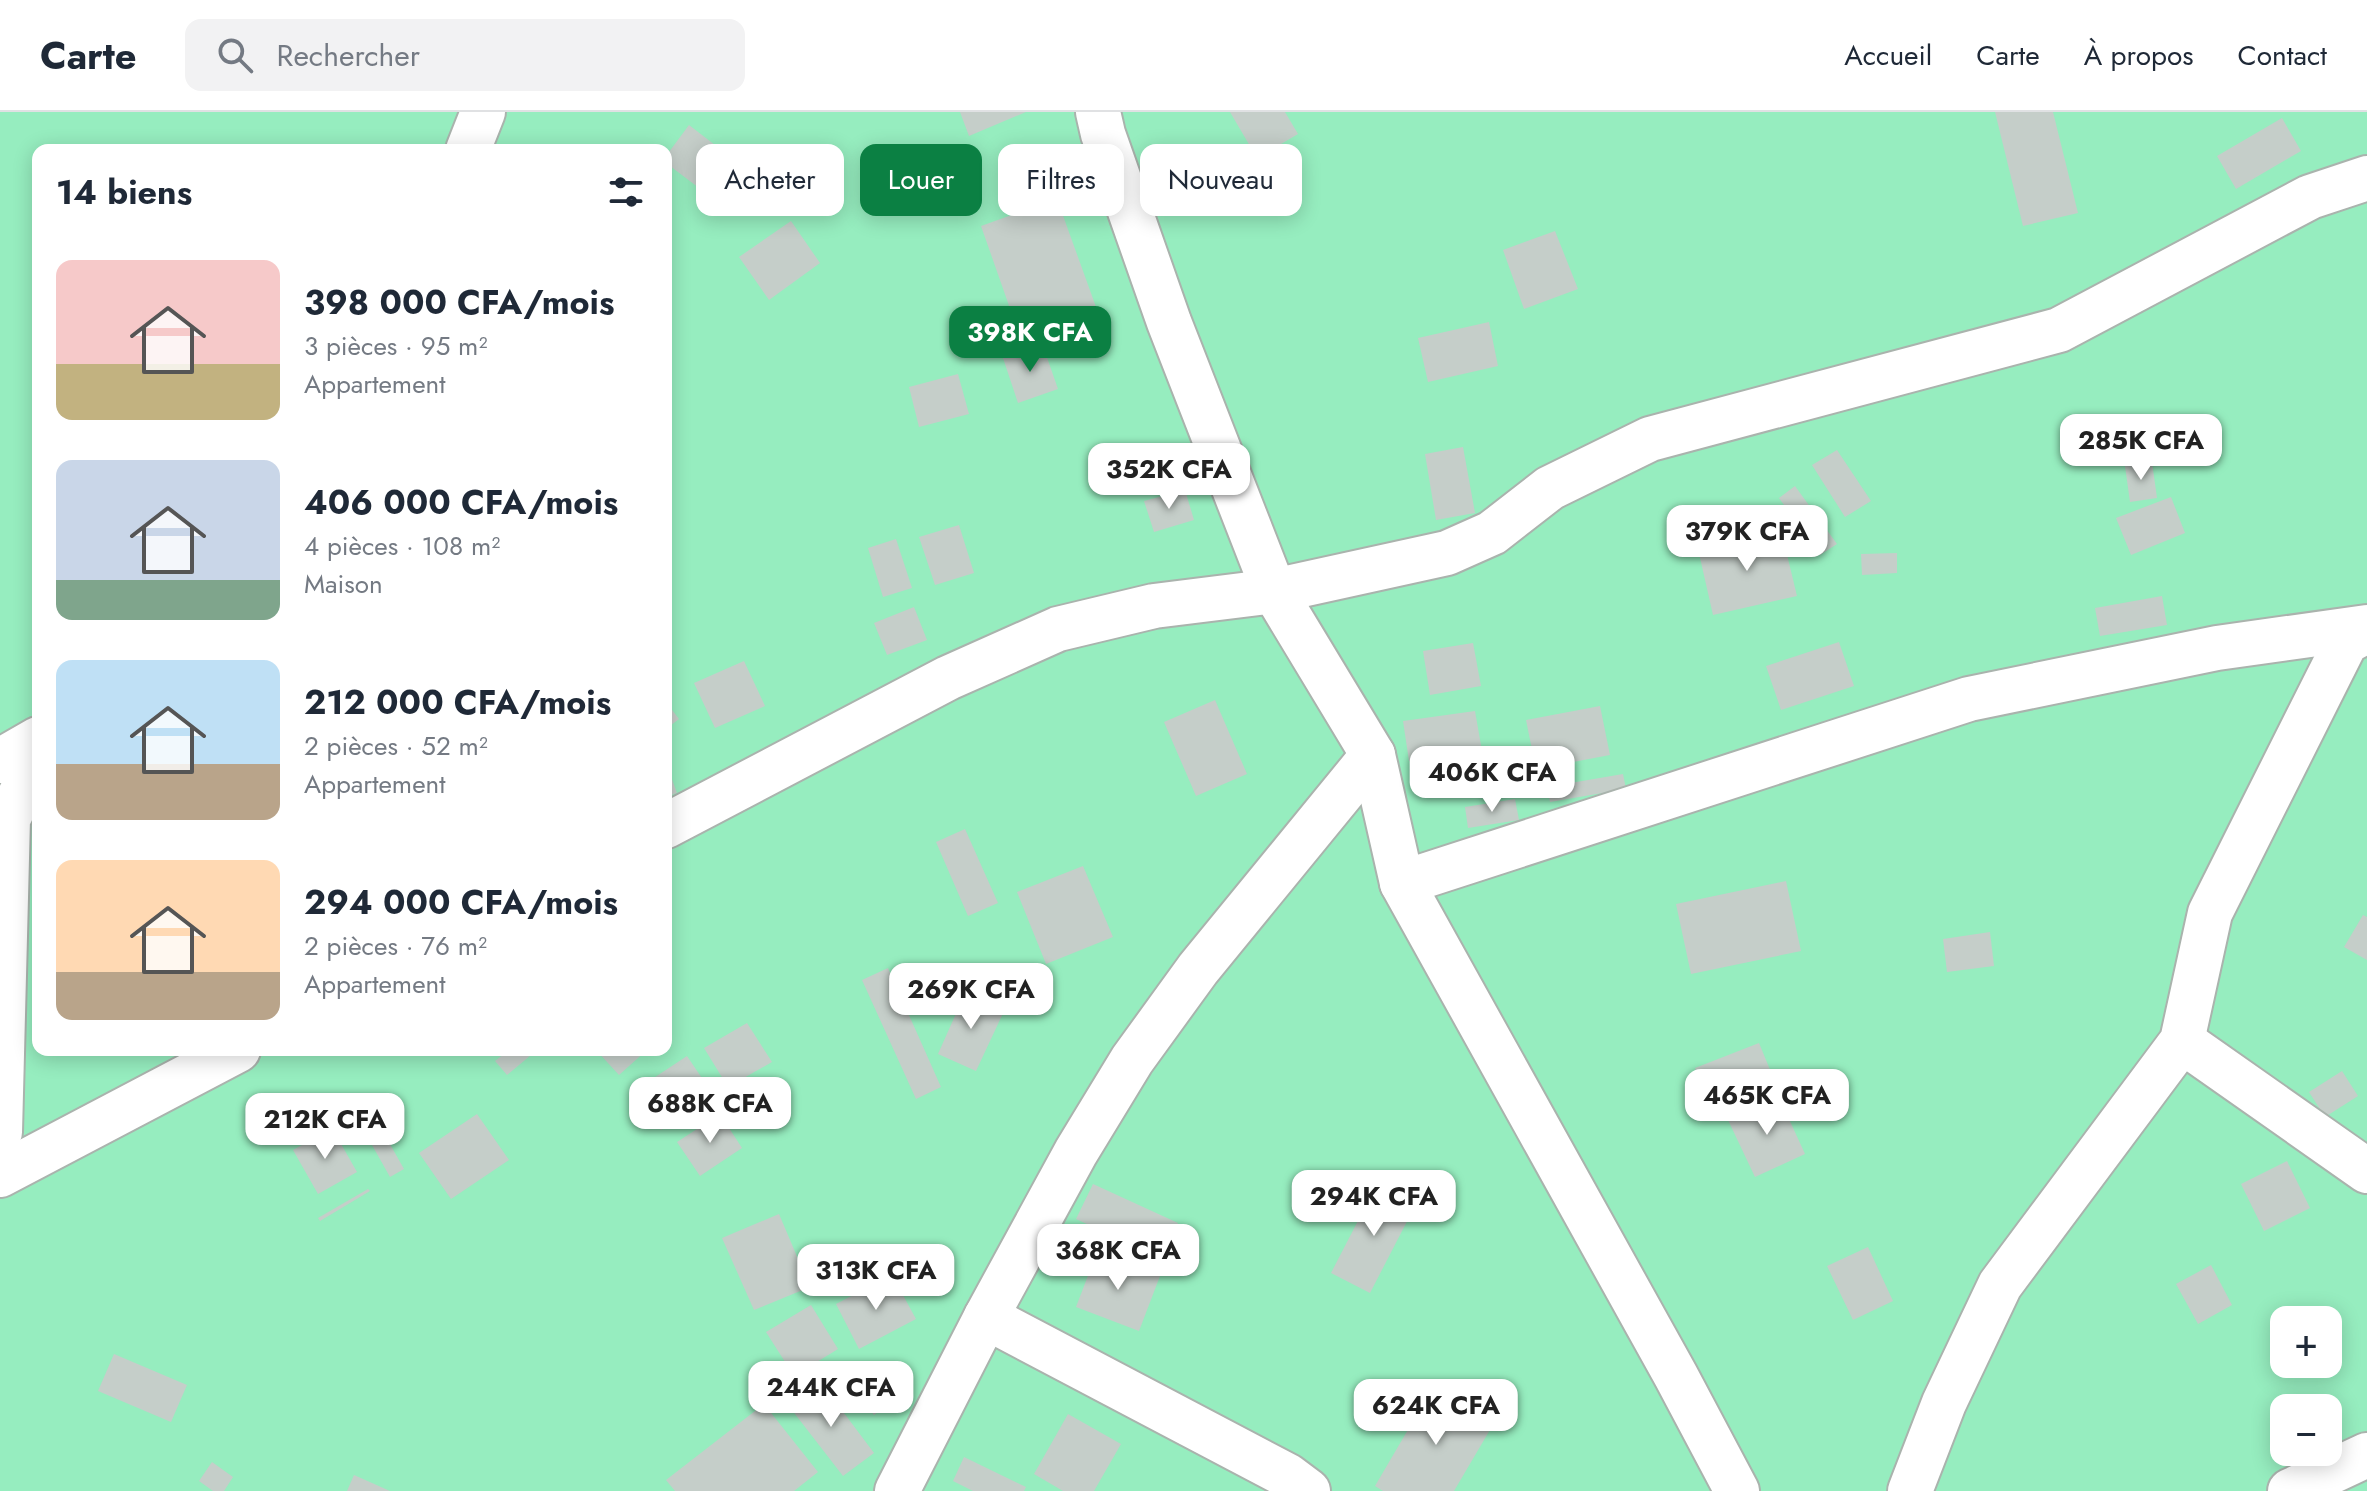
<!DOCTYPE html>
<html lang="fr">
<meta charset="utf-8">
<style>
:root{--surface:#fff;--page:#f2f2f3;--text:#1f2937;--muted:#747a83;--line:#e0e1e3;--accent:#0b8043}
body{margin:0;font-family:Jost,sans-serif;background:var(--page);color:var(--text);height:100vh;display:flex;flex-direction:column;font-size:30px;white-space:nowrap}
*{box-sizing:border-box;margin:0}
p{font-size:26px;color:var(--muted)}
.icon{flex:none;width:44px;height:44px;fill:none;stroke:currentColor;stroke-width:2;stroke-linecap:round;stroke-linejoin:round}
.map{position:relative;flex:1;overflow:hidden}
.sheet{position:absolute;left:32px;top:32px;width:640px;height:912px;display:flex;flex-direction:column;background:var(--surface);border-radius:16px;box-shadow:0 4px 20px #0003}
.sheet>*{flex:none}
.guide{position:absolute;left:696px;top:32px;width:760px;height:72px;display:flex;gap:16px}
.buttons{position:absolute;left:2270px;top:1194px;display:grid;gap:16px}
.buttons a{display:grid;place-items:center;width:72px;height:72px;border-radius:16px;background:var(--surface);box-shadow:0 4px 20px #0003;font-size:40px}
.price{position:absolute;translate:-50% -68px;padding:0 18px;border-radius:16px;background:#fff;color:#222;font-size:26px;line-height:52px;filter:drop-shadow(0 2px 4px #0008)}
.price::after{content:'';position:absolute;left:50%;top:48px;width:24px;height:18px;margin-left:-12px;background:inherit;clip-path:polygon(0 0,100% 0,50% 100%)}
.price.selected{background:var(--accent);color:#fff}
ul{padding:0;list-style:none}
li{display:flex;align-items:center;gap:24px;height:200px;padding:0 24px}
li span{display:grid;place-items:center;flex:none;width:224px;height:160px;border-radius:16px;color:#555}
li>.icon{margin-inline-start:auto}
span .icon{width:96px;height:96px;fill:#fffc;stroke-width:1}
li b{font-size:34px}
h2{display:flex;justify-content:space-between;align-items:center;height:96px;padding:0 24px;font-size:34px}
.pill{padding:0 28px;border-radius:16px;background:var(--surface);box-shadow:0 4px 20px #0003;font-size:28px;line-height:72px}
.pill.selected{background:var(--accent);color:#fff}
header{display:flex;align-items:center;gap:48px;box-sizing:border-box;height:112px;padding:0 40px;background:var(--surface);border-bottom:2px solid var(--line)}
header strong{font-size:38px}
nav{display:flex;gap:44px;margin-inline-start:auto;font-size:28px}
.search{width:560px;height:72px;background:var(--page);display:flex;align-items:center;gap:20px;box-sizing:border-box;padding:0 28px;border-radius:16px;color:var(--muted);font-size:30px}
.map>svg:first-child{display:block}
.green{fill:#96edbf;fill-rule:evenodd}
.building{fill:#c5cec9}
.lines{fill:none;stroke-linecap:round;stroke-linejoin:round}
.minor-casing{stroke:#aab3ad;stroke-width:48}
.major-casing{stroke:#aab3ad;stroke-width:48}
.minor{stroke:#fff;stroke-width:44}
.major{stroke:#fff;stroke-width:44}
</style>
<header>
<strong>Carte</strong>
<div class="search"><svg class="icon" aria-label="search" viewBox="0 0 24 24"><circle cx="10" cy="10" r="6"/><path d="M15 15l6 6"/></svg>Rechercher</div>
<nav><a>Accueil</a><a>Carte</a><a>À propos</a><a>Contact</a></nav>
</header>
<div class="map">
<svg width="2367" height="1379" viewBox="0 0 2367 1379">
<rect width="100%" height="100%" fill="#f4fdf8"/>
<path class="green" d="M0,0h2367v1379h-2367zM38,38h628v900h-628zM2284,1208h44v44h-44zM2284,1296h44v44h-44z"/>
<g class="building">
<path d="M960,0h66l-57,24z"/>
<path d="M1230,0h55l13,22 -41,24z"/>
<path d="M1995,0h58l25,101 -55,13z"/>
<path d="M2282,6l19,33 -65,38 -19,-33z"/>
<path d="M689,13l48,37 -26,35 -45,-34v-7z"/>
<path d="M1057,87l39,108 -77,27 -38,-108z"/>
<path d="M791,109l29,42 -51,37 -30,-43z"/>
<path d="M1555,119l23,58 -54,20 -21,-59z"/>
<path d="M1489,210l9,44 -70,16 -10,-44z"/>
<path d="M1043,234l15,43 -40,14 -15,-45z"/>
<path d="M958,262l11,40 -50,13 -10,-40z"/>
<path d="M1463,335l12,66 -39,7 -11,-66z"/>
<path d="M1837,338l34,51 -26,16 -33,-52z"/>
<path d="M2152,350l5,36 -27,4 -5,-36z"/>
<path d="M1795,374l42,58 -17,11 -41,-57z"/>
<path d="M1185,378l9,30 -40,12 -10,-31z"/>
<path d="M2171,385l14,36 -54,22 -15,-37z"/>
<path d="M959,413l15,48 -39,12 -16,-48z"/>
<path d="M1781,418l16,66 -84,19 -15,-66z"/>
<path d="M896,427l16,49 -29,9 -15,-49z"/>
<path d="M1897,441v20l-35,2 -1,-21z"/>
<path d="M2162,484l5,29 -67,11 -5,-28z"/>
<path d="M914,495l13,33 -40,15 -13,-32z"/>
<path d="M1839,530l15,44 -73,24 -15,-44z"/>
<path d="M1473,531l8,43 -51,9 -7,-44z"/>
<path d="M744,549l21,45 -50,22 -21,-45z"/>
<path d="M1215,588l32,74 -51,22 -32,-74z"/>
<path d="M666,590l13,17 -13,10z"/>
<path d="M1600,594l10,49 -74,14 -10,-49z"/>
<path d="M1475,599l7,40 -73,10 -6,-40z"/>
<path d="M666,651l11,30 -11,4z"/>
<path d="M1623,662l3,15 -76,13 -3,-15z"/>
<path d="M1515,687l4,21 -51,8 -3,-21z"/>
<path d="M965,717l33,74 -30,13 -32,-74z"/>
<path d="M1083,754l30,71 -67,27 -29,-72z"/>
<path d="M1786,769l15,70 -110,23 -15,-70z"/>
<path d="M2363,803l4,2v43l-23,-13z"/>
<path d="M1990,820l4,34 -47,6 -4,-33z"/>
<path d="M888,856l53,119 -25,12 -54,-119z"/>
<path d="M966,879l39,18 -29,62 -38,-17z"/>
<path d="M747,911l25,39 -44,25 -24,-39z"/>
<path d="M1759,931l14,34 -65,25 -13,-34z"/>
<path d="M509,938h28l-30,25 -12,-14z"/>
<path d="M596,938h51l-28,25z"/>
<path d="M687,944l27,40 -53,34 -27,-39z"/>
<path d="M2342,959l16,25 -33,21 -16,-25z"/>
<path d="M1779,985l26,57 -50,23 -27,-57z"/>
<path d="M477,1002l32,46 -58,39 -32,-46z"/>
<path d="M720,1002l22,34 -42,28 -23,-34z"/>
<path d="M377,1009l27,48 -14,8 -27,-48z"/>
<path d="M332,1016l25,44 -39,22 -25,-44z"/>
<path d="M2287,1049l23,47 -46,23 -23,-47z"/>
<path d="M1093,1072l85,39 -16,36 -86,-40z"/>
<path d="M1377,1072l39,20 -46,89 -39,-20z"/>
<path d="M368,1077l2,2 -50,30 -2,-3z"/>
<path d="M779,1102l31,73 -56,23 -32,-72z"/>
<path d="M1868,1135l25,54 -40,19 -26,-54z"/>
<path d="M1097,1140l63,24 -21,55 -63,-24z"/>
<path d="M2211,1153l21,40 -34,19 -22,-40z"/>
<path d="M892,1163l24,44 -57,30 -23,-45z"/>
<path d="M811,1193l27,44 -44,27 -28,-44z"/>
<path d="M114,1242l73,31 -16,37 -73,-31z"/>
<path d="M869,1256l26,30 -21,17 -24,-30z"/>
<path d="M820,1269l54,72 -31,23 -55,-71z"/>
<path d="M1433,1275l61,36 -40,68h-71l-8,-5z"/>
<path d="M764,1292l54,68 -24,19h-119l-9,-11z"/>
<path d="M1068,1302l53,30 -27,47h-31l-29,-17z"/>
<path d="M964,1345l62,30 -2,4h-51l-20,-10z"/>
<path d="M212,1350l21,15 -9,14h-11l-14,-10z"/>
<path d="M354,1363l36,16h-43z"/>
</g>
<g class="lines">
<g class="minor-casing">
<g id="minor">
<path d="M468,38l15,-38"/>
<path d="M0,649l38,-22"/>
<path d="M666,714l282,-148 110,-49 96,-23 120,-15 173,-38 45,-20 58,-45 100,-49 409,-109 251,-133 57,-19"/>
<path d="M1402,771l567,-184 248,-51 150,-21"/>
<path d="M2182,929l185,130"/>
<path d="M0,1020l8,-313 30,-60"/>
<path d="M0,1063l238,-125"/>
<path d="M986,1205l302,159 20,15"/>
<path d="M897,1379l89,-174 90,-165 56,-92 66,-91 175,-214"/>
<path d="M1910,1379l34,-88 56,-118 182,-244 28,-128 136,-271 21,-11"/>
<path d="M2290,1379l77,-36"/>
</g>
</g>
<g class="major-casing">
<path id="major" d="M1098,0l5,22 66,188 105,269 99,164 29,128 274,493 61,115"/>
</g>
<use href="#minor" class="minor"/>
<use href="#major" class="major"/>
</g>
</svg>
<div class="buttons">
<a>+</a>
<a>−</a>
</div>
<b class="price selected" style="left:1030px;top:262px">398K CFA</b>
<b class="price" style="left:2141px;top:370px">285K CFA</b>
<b class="price" style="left:1169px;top:399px">352K CFA</b>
<b class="price" style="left:1747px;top:461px">379K CFA</b>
<b class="price" style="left:1492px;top:702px">406K CFA</b>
<b class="price" style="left:971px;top:919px">269K CFA</b>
<b class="price" style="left:1767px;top:1025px">465K CFA</b>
<b class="price" style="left:710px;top:1033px">688K CFA</b>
<b class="price" style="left:325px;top:1049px">212K CFA</b>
<b class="price" style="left:1374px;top:1126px">294K CFA</b>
<b class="price" style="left:1118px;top:1180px">368K CFA</b>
<b class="price" style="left:876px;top:1200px">313K CFA</b>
<b class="price" style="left:831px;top:1317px">244K CFA</b>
<b class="price" style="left:1436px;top:1335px">624K CFA</b>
<div class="guide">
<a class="pill">Acheter</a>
<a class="pill selected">Louer</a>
<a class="pill">Filtres</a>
<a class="pill">Nouveau</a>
</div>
<section class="sheet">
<h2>14 biens<svg class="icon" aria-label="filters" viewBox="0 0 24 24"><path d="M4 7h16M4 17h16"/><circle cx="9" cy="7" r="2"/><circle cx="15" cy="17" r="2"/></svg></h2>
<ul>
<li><span style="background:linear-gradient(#f6c9c9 65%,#c2b280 0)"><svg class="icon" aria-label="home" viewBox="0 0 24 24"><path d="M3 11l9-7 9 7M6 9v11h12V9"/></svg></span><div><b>398 000 CFA/mois</b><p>3 pièces · 95 m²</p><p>Appartement</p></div></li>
<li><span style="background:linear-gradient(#c9d6e8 75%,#7fa58c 0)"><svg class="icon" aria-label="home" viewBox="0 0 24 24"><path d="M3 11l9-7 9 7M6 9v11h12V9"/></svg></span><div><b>406 000 CFA/mois</b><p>4 pièces · 108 m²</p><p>Maison</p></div></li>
<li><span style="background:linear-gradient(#bfe0f5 65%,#b9a48a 0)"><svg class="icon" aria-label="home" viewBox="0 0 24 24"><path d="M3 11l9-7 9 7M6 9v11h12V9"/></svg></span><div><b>212 000 CFA/mois</b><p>2 pièces · 52 m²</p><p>Appartement</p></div></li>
<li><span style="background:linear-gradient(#ffd9b3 70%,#b9a48a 0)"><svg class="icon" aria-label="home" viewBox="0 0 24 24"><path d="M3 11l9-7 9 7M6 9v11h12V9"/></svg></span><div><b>294 000 CFA/mois</b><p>2 pièces · 76 m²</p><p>Appartement</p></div></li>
</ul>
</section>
</div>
